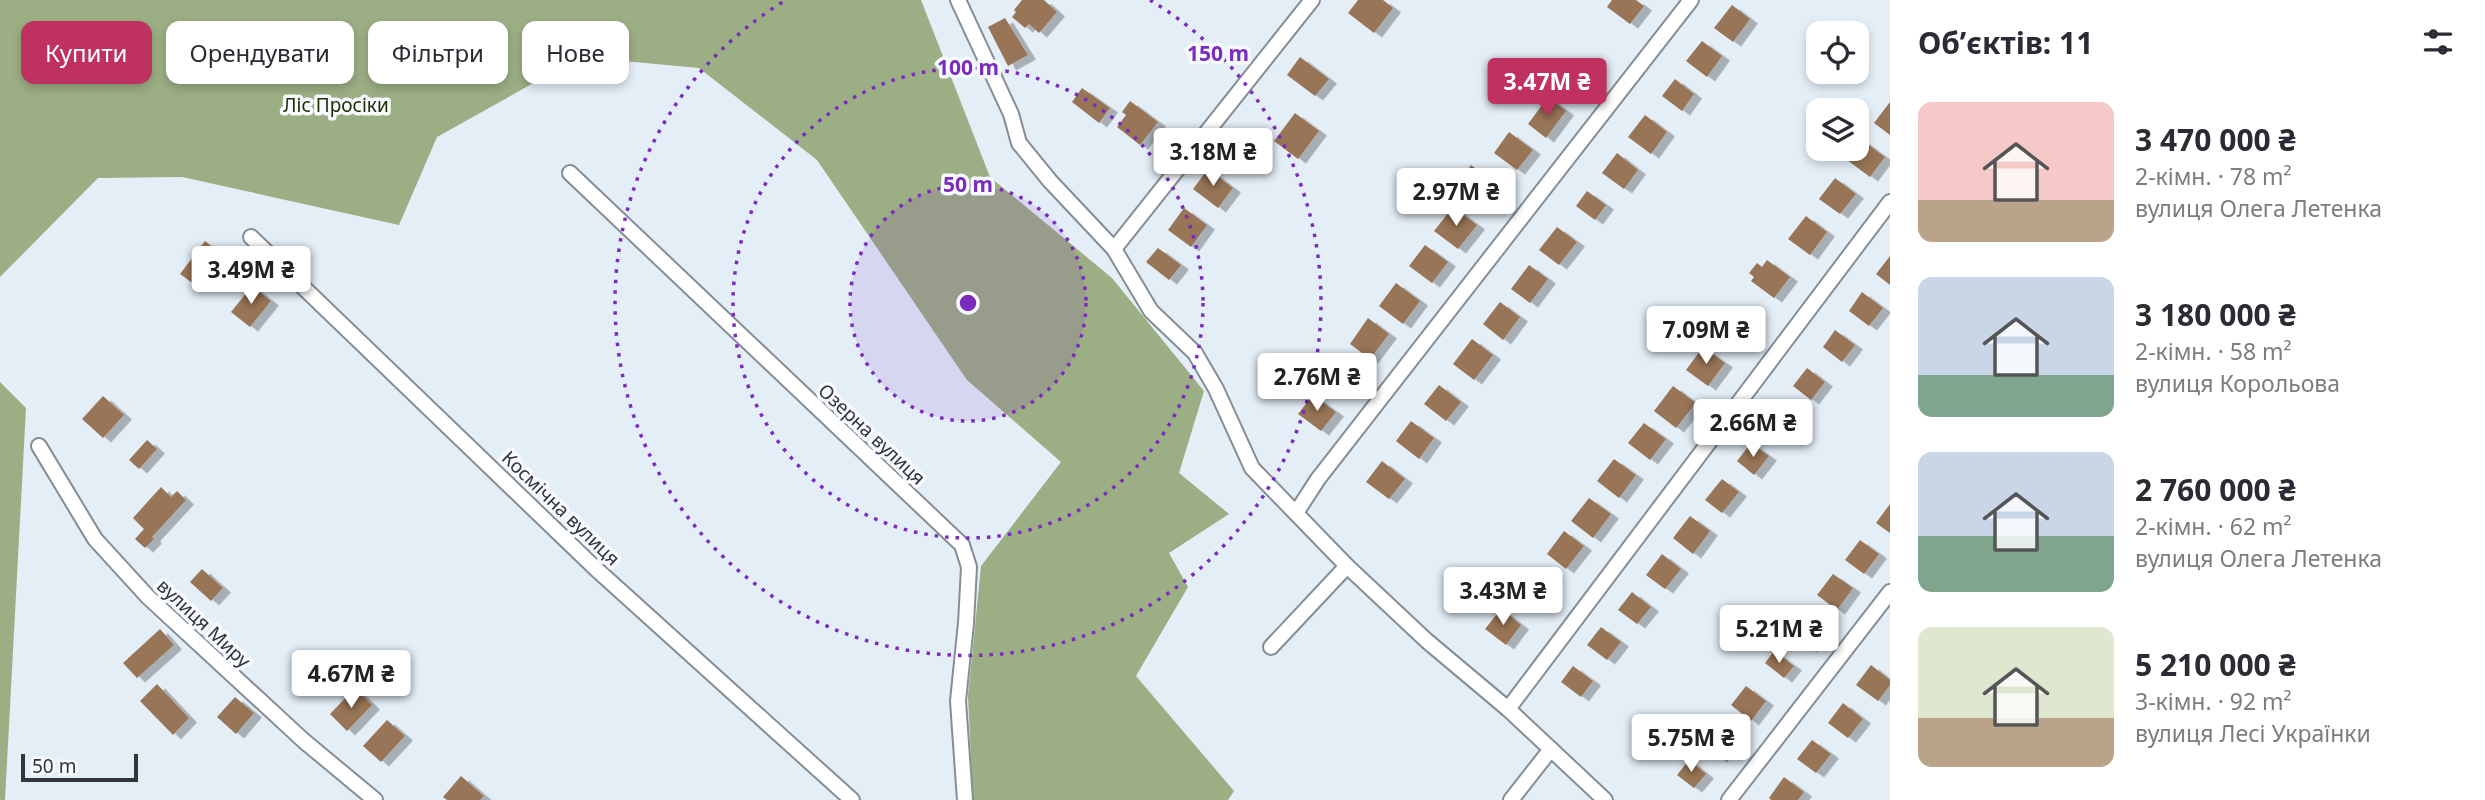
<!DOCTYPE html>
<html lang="uk">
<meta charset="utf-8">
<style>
:root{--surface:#fff;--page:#f2f2f3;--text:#2b2b33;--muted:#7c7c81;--accent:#bf315f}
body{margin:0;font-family:"Noto Sans",sans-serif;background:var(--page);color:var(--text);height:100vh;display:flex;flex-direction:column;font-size:26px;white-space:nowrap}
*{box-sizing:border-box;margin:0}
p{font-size:23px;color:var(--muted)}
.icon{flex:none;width:38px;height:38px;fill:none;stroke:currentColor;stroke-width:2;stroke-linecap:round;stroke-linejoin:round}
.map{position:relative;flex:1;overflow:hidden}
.side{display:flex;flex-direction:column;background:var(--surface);width:595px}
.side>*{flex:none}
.banner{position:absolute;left:21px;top:21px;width:665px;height:63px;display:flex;gap:14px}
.buttons{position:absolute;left:1806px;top:21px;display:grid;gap:14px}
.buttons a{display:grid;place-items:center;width:63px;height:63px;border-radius:14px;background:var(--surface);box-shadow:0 4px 10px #0003;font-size:35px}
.scale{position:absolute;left:21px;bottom:18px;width:117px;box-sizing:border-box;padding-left:7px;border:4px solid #323539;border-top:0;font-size:19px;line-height:24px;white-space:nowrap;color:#323539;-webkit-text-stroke:5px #f6fafe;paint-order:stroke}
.price{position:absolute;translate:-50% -60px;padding:0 16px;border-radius:7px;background:#fff;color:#222;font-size:23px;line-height:46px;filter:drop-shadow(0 2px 4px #0008)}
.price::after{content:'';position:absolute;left:50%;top:42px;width:21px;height:16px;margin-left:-10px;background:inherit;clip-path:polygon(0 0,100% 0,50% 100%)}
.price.selected{background:var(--accent);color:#fff}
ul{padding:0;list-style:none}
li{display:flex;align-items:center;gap:21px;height:175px;padding:0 28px}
li span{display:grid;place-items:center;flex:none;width:196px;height:140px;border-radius:14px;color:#555}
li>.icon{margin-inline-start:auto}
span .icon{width:84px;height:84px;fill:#fffc;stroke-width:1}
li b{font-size:30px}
h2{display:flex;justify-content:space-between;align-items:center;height:84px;padding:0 28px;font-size:30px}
.chip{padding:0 24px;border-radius:14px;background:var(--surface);box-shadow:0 4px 10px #0003;font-size:24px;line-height:63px}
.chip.selected{background:var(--accent);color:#fff}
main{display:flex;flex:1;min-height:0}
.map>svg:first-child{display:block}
.forest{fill:#9cae84}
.building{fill:#987556;filter:url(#shadow)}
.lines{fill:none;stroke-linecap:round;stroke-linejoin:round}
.street-casing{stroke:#858e96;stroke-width:18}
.street{stroke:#fff;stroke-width:14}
.ring{fill:none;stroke:#7b2cbf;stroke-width:3.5;stroke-dasharray:3.5 7}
.labels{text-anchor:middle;stroke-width:7;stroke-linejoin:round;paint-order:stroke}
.park-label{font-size:19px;fill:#202f00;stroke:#f6fafe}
.street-label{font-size:19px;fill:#323539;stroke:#f6fafe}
.centre{fill:#7b2cbf;stroke:#f6fafe;stroke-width:3.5}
.ring-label{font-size:21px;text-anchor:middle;font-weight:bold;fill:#7b2cbf;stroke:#f6fafe;stroke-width:7;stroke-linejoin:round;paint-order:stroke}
</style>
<main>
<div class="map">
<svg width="1890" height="800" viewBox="0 0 1890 800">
<defs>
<filter id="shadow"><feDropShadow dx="8" dy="4.5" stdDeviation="0" flood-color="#0004"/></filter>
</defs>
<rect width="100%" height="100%" fill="#e4eef7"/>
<g class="forest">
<path d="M0,0h921l69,177 122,101 92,113 -25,82 50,41 -60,39 19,34 -52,89 98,115 -6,9h-255l-5,-104 13,-130 80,-104 -94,-82 -150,-220 -118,-92 -119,-11 -143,80 -38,88 -217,-48 -84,1 -98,99z"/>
<path d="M0,382l26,26 -21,392h-5z"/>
</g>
<g class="building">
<path d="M1022,0h22l13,12 -18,21 -10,-9 -4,4 -13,-11 4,-5 -2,-2z"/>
<path d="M1358,0h25l10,8 -19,25 -26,-20z"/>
<path d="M1612,0h24l8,6 -14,18 -23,-17z"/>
<path d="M1732,5l18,14 -17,23 -19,-14z"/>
<path d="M1005,18l23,37 -20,11 -20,-39z"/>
<path d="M1702,41l20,15 -15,21 -21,-16z"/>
<path d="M1300,57l29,22 -14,17 -28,-21z"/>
<path d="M1675,79l19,15 -12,17 -20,-15z"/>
<path d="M1082,88l28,20 -11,15 -27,-21z"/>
<path d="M1548,97l18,14 -20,27 -18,-14z"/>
<path d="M1130,101l28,21 -18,23 -23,-18 9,-12 -4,-3z"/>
<path d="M1890,102v33l-16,-12z"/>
<path d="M1295,113l24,18 -21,28 -24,-18z"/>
<path d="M1645,115l22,17 -16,22 -23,-17z"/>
<path d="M1240,132l24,18 -15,19 -24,-18z"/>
<path d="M1509,132l24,18 -16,20 -23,-17z"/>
<path d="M1862,140l23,17 -15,20 -23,-17z"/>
<path d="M1617,153l21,17 -14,19 -22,-16z"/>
<path d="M1471,165l34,25 -12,17 -34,-25z"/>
<path d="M1208,169l25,19 -15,20 -25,-19z"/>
<path d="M1835,178l21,16 -16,20 -21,-15z"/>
<path d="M1587,191l19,14 -11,15 -19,-14z"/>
<path d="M1453,207l24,18 -19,24 -24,-18z"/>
<path d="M1184,208l23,17 -16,22 -23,-17z"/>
<path d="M1806,216l21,16 -17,23 -22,-16z"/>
<path d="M1557,227l20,15 -18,23 -20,-15z"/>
<path d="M205,241l18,14 -25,32 -18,-13z"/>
<path d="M1425,245l23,17 -16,21 -23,-17z"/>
<path d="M1158,248l23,17 -12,15 -23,-18z"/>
<path d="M1890,256v29l-14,-11z"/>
<path d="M1767,260l23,17 -16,21 -23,-17 3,-4 -5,-4 8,-10 5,4z"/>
<path d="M1529,265l19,14 -18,24 -19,-14z"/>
<path d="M1396,283l24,18 -17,23 -24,-18z"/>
<path d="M252,286l19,15 -21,26 -19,-15z"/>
<path d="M1862,292l21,16 -14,18 -20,-15z"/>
<path d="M1500,302l20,15 -17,23 -20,-16z"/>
<path d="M1731,311l23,16 -17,21 -22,-16z"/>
<path d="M1368,318l21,16 -19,25 -20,-15z"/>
<path d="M1835,330l20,15 -13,17 -19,-15z"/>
<path d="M1472,339l21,16 -19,25 -21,-16z"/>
<path d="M1703,347l22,16 -17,23 -22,-16z"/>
<path d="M1335,353l20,15 -14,20 -21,-15z"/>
<path d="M1807,368l18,14 -14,18 -18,-14z"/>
<path d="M1439,385l22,17 -15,19 -22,-17z"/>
<path d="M1673,386l23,17 -20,25 -22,-17z"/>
<path d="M1313,395l23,17 -15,19 -23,-17z"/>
<path d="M103,396l21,19 -21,23 -21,-19z"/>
<path d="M1778,404l22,16 -14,18 -22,-16z"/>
<path d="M1411,421l23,17 -15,21 -23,-18z"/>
<path d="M1644,423l22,16 -16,21 -22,-17z"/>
<path d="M147,440l10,9 -18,20 -10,-9z"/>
<path d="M1751,443l18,13 -15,19 -17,-14z"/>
<path d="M1614,459l22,16 -17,23 -22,-17z"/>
<path d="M1382,461l23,18 -16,20 -23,-17z"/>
<path d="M1722,479l17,13 -17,21 -17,-13z"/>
<path d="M161,487l10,10 6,-6 9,9 -34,37 2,2 -9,9 -10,-9 9,-10 -11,-11z"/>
<path d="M1589,498l22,16 -18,24 -22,-17z"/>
<path d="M1890,504v29l-14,-10z"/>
<path d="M1690,516l20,15 -17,23 -20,-16z"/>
<path d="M1564,531l20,15 -18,23 -19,-15z"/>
<path d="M1860,540l19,14 -15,20 -19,-14z"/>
<path d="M1662,554l19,15 -16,20 -19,-14z"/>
<path d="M202,569l21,19 -12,13 -21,-19z"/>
<path d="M1530,573l20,15 -14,18 -20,-15z"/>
<path d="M1833,574l20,14 -16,22 -20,-15z"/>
<path d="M1632,592l19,15 -14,17 -19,-14z"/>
<path d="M1501,609l20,16 -15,20 -21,-16z"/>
<path d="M1803,613l21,15 -15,20 -21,-15z"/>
<path d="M1601,627l20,15 -14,18 -20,-15z"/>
<path d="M160,629l14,16 -37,33 -14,-15z"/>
<path d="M1774,651l20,15 -10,12 -19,-15z"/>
<path d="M1871,665l19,15v5l-12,16 -22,-16z"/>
<path d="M1573,666l20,15 -12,16 -20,-15z"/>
<path d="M157,684l32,34 -16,17 -33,-34z"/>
<path d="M1746,686l20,15 -15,20 -20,-16z"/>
<path d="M355,688l17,17 -25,26 -17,-17z"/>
<path d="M235,697l19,16 -18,21 -19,-17z"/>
<path d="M1843,703l20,16 -15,19 -20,-15z"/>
<path d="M387,720l18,16 -24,26 -18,-16z"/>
<path d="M1717,723l19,14 -17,21 -18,-14z"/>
<path d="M1812,740l19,14 -15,19 -19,-14z"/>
<path d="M1689,760l17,14 -12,14 -17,-13z"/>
<path d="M461,776l23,20 -4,4h-33l-4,-3z"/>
<path d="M1784,777l20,15 -6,8h-27l-2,-2z"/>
</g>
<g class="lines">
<g class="street-casing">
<g id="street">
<path d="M958,0l53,114 8,29 31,38 64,68 37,62 44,42 21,36 36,79 95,98 80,75 81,68 97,91"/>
<path d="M570,173l392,372 7,22 -3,56 -8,78 7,99"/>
<path d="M251,237l344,331 257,232"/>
<path d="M1114,249l198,-249"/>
<path d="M39,446l56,93 53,58 156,144 71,59"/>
<path d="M1296,513l22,-34 373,-479"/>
<path d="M1271,647l76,-81"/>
<path d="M1508,709l382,-507"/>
<path d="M1511,800l40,-51"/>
<path d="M1729,800l161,-208"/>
</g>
</g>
<use href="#street" class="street"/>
</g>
<circle cx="968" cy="303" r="118" fill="#7b2cbf" fill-opacity=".12"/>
<g class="ring">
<circle cx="968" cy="303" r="118"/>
<circle cx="968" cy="303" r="235"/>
<path d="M1150 0A353 353 0 1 1 786 0"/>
</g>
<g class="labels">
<g class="park-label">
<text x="336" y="112">Ліс Просіки</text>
</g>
<g class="street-label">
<text transform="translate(872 434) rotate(43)" y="7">Озерна вулиця</text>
<text transform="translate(561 508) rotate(44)" y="7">Космічна вулиця</text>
<text transform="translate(204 623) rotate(43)" y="7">вулиця Миру</text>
</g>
</g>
<circle cx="968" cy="303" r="10" class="centre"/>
<g class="ring-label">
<text x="1218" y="61">150 m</text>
<text x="968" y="75">100 m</text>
<text x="968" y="192">50 m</text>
</g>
</svg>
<div class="buttons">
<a><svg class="icon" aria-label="locate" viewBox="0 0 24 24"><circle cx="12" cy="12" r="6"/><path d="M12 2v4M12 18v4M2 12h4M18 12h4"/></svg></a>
<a><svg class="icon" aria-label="layers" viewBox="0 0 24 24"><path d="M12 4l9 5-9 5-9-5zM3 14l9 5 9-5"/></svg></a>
</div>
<div class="scale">50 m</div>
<b class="price selected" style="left:1547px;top:118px">3.47M ₴</b>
<b class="price" style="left:1213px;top:188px">3.18M ₴</b>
<b class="price" style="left:1456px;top:228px">2.97M ₴</b>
<b class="price" style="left:251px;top:306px">3.49M ₴</b>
<b class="price" style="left:1706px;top:366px">7.09M ₴</b>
<b class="price" style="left:1317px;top:413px">2.76M ₴</b>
<b class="price" style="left:1753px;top:459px">2.66M ₴</b>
<b class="price" style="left:1503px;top:627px">3.43M ₴</b>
<b class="price" style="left:1779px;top:665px">5.21M ₴</b>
<b class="price" style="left:351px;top:710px">4.67M ₴</b>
<b class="price" style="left:1691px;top:774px">5.75M ₴</b>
<div class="banner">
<a class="chip selected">Купити</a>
<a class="chip">Орендувати</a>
<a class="chip">Фільтри</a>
<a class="chip">Нове</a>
</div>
</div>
<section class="side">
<h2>Об’єктів: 11<svg class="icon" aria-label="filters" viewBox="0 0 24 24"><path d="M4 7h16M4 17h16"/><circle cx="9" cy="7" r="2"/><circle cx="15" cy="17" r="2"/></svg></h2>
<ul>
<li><span style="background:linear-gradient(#f6c9c9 70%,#b9a48a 0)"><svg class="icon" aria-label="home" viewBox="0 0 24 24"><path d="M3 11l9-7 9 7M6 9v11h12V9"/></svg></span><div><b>3 470 000 ₴</b><p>2-кімн. · 78 m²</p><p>вулиця Олега Летенка</p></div></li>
<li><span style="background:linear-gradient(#c9d6e8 70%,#7fa58c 0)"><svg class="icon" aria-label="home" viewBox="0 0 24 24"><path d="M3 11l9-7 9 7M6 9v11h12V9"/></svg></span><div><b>3 180 000 ₴</b><p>2-кімн. · 58 m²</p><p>вулиця Корольова</p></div></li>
<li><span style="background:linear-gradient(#c9d6e8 60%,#7fa58c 0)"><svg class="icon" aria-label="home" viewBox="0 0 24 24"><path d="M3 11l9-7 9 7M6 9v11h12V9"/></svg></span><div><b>2 760 000 ₴</b><p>2-кімн. · 62 m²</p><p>вулиця Олега Летенка</p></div></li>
<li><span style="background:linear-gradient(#dfe7d0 65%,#b9a48a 0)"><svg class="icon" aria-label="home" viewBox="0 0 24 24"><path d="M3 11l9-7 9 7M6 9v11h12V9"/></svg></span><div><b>5 210 000 ₴</b><p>3-кімн. · 92 m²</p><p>вулиця Лесі Українки</p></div></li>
</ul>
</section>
</main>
